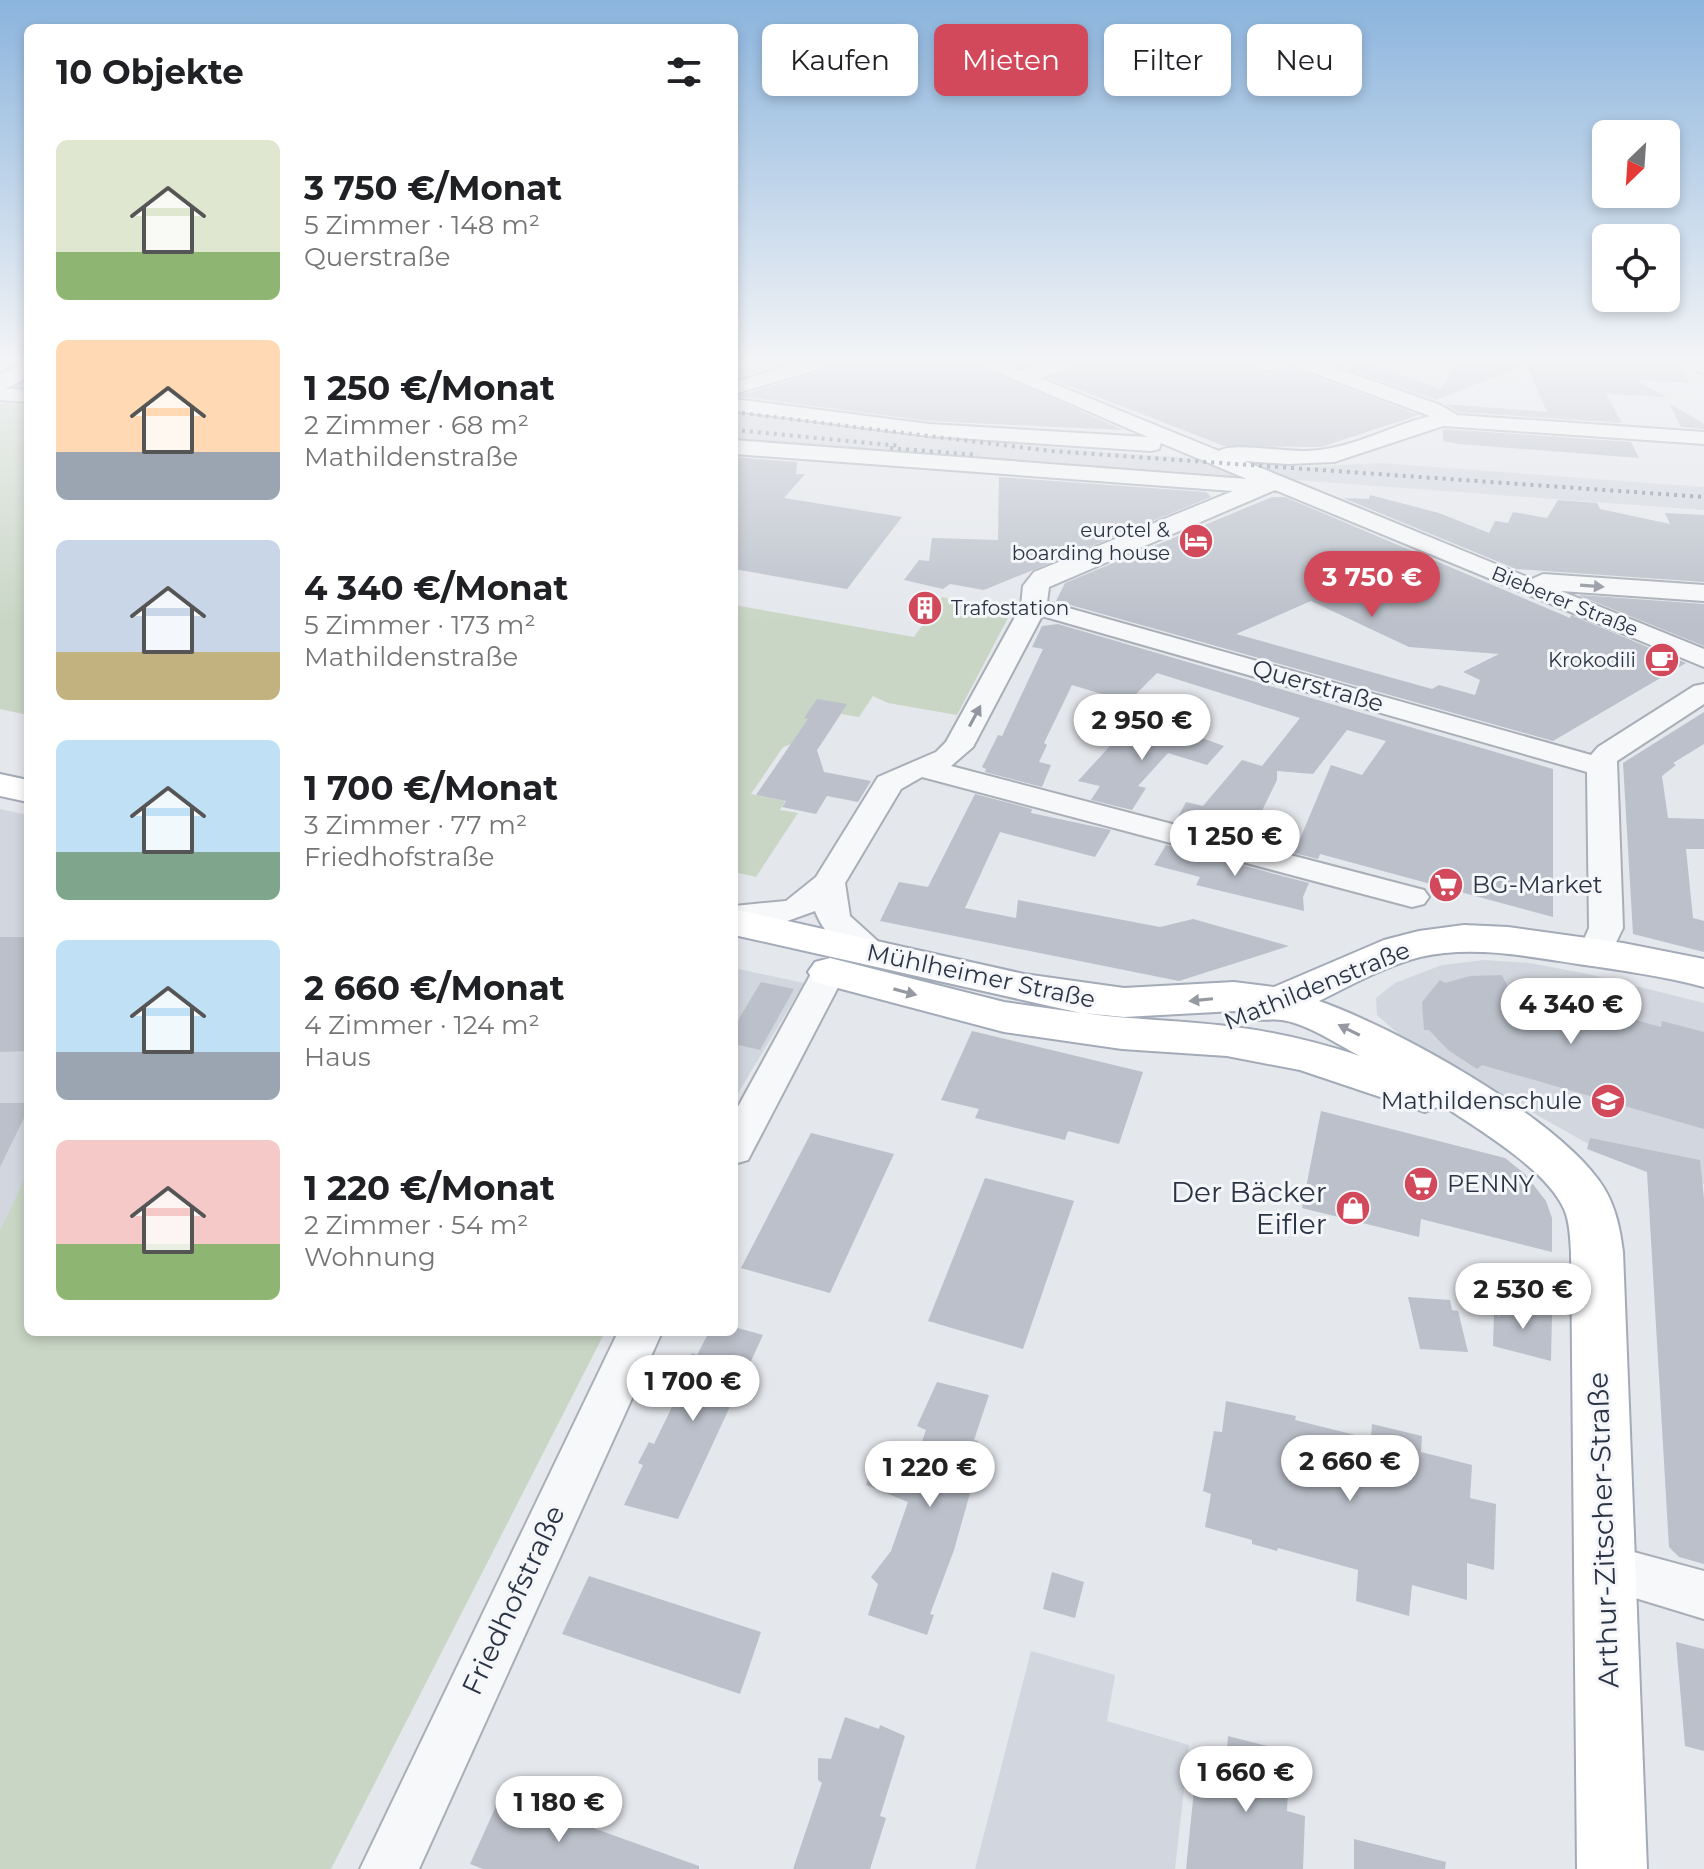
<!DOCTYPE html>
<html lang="de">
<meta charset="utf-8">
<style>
:root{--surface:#fff;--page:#f2f2f2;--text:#202124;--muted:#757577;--accent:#d1495b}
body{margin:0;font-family:Montserrat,sans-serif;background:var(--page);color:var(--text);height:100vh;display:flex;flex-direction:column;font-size:30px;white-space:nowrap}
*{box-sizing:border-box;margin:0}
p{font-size:26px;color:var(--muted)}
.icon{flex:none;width:44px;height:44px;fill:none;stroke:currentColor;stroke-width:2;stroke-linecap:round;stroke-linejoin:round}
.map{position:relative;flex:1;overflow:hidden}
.details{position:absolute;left:24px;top:24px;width:714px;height:1312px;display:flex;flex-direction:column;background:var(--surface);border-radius:12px;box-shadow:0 4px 12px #0003}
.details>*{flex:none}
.top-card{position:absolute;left:762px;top:24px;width:760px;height:72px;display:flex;gap:16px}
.needle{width:52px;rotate:205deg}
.fabs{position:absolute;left:1592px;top:120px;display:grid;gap:16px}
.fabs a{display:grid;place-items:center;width:88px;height:88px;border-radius:12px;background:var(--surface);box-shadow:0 4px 12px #0003;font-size:40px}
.price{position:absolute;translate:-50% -68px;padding:0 18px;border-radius:28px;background:#fff;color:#222;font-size:26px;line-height:52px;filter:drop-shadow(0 2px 4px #0008)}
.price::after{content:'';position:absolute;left:50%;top:48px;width:24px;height:18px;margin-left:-12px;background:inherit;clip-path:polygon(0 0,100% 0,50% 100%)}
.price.current{background:var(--accent);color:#fff}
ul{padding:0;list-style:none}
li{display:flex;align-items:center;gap:24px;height:200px;padding:0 32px}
li span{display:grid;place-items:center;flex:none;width:224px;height:160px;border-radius:12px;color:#555}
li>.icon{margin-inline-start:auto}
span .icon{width:96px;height:96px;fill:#fffc;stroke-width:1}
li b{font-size:34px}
h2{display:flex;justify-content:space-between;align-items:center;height:96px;padding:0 32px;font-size:34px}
.tag{padding:0 28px;border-radius:12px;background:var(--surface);box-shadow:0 4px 12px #0003;font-size:28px;line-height:72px}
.tag.current{background:var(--accent);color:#fff}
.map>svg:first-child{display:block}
.built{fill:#d2d6de}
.green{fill:#c9d6c5}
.building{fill:#bbc0ca;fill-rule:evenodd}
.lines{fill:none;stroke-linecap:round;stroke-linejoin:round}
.minor-casing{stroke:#a9aeb7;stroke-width:4}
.major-casing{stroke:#a3abb8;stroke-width:4}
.minor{fill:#f7f8fa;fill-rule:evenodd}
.major{fill:#fff;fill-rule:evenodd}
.rail{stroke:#7d8696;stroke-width:4;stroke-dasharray:3 5;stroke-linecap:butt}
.oneway{fill:#9196a0}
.oneway2{fill:#959aa2}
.labels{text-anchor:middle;stroke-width:6;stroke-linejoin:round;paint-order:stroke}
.far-poi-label{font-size:20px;fill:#2b3445;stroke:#f4f6f9;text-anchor:end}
.far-street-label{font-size:20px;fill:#2b3445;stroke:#f4f6f9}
.street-label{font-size:24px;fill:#2b3445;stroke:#f4f6f9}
.poi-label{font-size:24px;fill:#2b3445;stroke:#f4f6f9;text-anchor:start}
.near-poi-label{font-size:28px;fill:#2b3445;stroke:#f4f6f9;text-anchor:end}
.near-street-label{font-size:28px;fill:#2b3445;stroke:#f4f6f9}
</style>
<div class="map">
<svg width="1704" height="1869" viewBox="0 0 1704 1869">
<rect width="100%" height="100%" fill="#e4e7ec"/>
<g class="built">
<path d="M734,409l237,31 123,11 214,16 73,-4 323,24v23l-970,-71z"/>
<path d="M0,809l28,6v370l-28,58z"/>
<path d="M1484,960l46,3 58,11 116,29v181l-89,-25 -206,-116 -32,-28 -1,-17 19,-15 47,-18z"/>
<path d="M734,968l70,15 -70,117z"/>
<path d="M1031,1651l84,24 -8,46 82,24 -14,124h-200z"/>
</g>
<g class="green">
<path d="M4,403l24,2v310l-28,-6v-304z"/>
<path d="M942,597l68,17 -53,101 -69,-12 -15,-7 -14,21 -18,-3 -23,35 -26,-5 -9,3 -32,47 34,7 -5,9 18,3 -42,64 -22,-5v-267l180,32z"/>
<path d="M28,1172v160h577l-274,537h-331v-638z"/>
</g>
<g class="building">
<path d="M839,361h130l154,69 -194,-9 -192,-25 97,-28z"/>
<path d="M1086,361h155l5,7 24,6 22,-6 127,47 -98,32 -97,-1 -175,-68 32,-10z"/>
<path d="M1354,361h29l-4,6 62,22 15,-28h220l14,22 -54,-3 30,17 -60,-3 16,29 -164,-11 -14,-8 103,8 -21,-47 -90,35 -88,-31z"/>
<path d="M1669,403l35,21v5l-23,-2z"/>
<path d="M1443,429l188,13 8,16 -181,-14 -15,-3z"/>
<path d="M734,457l63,5 -1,12h9l-21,24 118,19 -55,72 -113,-20z"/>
<path d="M999,477l207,15 5,5 -227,93 -34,-6 -7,5 -39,-9 15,-20 10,1 3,-23 66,2z"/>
<path d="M1370,495l69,18 50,20 6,-12 13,2 5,-11 34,6 11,-18 39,3 3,6 70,15 -5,-11 39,2v67l-188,-13 -173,-71 26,1z"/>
<path d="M1272,497h13l285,121 1,-3 115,48 -133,78 -497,-140 9,-18zM1311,601l98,46 90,7 -36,18 17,8 -5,15 -36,-10 -7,4 -196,-55z"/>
<path d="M1580,595l124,9v42l-124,-50z"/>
<path d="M1058,624l495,145v148l-233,-63 -2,5 -24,-6 37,-88 31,10 24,-34 -39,-11 -34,44 -36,-3v9l-19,39 22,6 1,25 -105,-29 10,-19 17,4 39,-46 20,6 38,-48 -143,-45 -29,29 -56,-17 -28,58 3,2 -8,17 12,3 -9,22 -57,-15 1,-3 -4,-2 16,-32 4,1 41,-87 -11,-2 10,-21z"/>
<path d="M817,699l30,5 -30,46 7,22 47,9 -13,21 -31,-6 -11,18 -34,-7 4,-6 -30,-6 52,-76 -4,-1z"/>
<path d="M1704,712v32l-31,19 3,2 -14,11 6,42 36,1v30h-18l7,69 11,3v31l-71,-18 -10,-171z"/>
<path d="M1130,724l30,10 7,-9 57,21 -17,19 -39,-12 -30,33 8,2 -14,22 -41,-10 9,-14 -22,-5z"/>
<path d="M975,794l57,15 -1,4 80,17 -16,27 -95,-25 -35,76 51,10 2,-18 142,27 33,-8 96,27 -110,35 -299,-60 19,-39 29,5z"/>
<path d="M1166,845l143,38 -6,14 1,14 -108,-26 4,-8 -46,-12z"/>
<path d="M0,937h28v114l-28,1z"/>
<path d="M1502,975l5,10 154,42 1,-6 42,11v97l-222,-64 -5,4 -29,-19 -19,-20h-5l-2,-28 18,-22 5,3 25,-7z"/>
<path d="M761,982l33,7 -34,61 -26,-6v-17z"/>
<path d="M972,1031l171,41 -24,72 -51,-13 -3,9 -65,-16 -25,-6 4,-9 -38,-9z"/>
<path d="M0,1103h28v7l-28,57z"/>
<path d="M1321,1111l184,47 20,16 21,27 6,17v34l-131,-33 -2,18 -117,-29z"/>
<path d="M811,1133l83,21 -64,139 -89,-25z"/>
<path d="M1590,1138l110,22 4,39v365l-25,-7 -10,-10 -22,-375 -60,-23z"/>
<path d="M985,1178l89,23 -51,148 -95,-28z"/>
<path d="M1408,1297l42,3 2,10 6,1 10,41 -48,-3z"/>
<path d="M1500,1301l52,13 -1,47 -58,-15 1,-32 6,2z"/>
<path d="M734,1327l29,8 -85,184 -54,-14 19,-40 -5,-2 11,-21 5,2 34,-70 -5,-2 9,-19 5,2 12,-23h25z"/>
<path d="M937,1382l52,13 -15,45 4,1 -3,11 6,2 -27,96 -24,64 4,1 -7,20 -59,-20 10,-31 -7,-7 20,-26 17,-49 -42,-17 2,-6 39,5 19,-54 -9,-4z"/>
<path d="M1226,1401l70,15 -1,4 76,19 1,-15 50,12 -1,16 51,13 -2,33 26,6 -2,66 -27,-7v37l-55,-15 -3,31 -53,-15 2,-31 -80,-22 -1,3 -25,-7v-4l-47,-13 6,-33 -8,-3 11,-60 8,1z"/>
<path d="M1052,1572l32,10 -9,36 -32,-9z"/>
<path d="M589,1576l172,56 -21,62 -178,-60z"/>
<path d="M1676,1642l28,7v102l-19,-5z"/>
<path d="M845,1717l34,12 1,-4 25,11 -25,80 6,2 -16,51h-77l29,-86 -4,-3v-22l13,1z"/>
<path d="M1228,1736l62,16 -3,59 18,5 -2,53h-117l10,-99 29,7z"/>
<path d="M501,1795l198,71v3h-216l-13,-5z"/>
<path d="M1354,1839l92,23 -1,7h-91z"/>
</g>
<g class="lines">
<g class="minor-casing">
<g id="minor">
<path d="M806,361h30l-3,4 -99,29v-12z"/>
<path d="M972,361h26l24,9 31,-9h30l-3,4 -40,13 179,73c13,-9 66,1 86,0 45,-1 82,-24 125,-35l-138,-51 -21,6 -24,-6 -3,-4h73l123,44 17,10 247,17v12l-261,-18 -109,36 -46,2 -44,-3 288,118 11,-5 161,11v16l-143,-10 143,58v18l-429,-177 -226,97 -2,15 544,153 7,-8 96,-61 10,-2v20l-87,57 6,167 -16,33 -12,3 -12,-3 -5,-8 11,-25 -2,-156 -545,-156 -69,131 -22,19 473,124 5,7 -5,7 -12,3 -490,-130 -21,12 -56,94 5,33 43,39 -5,8c-29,8 -63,-25 -73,-52l-39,14 -42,1v-20l52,-5 30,-24 62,-100 58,-25 10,-10 75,-136 2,-20 11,-14 199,-81 -499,-37v-14l513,39 -86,-36 -2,6 -8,2 -222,-15 -195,-25v-12l195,25 219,13z"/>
<path d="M1690,361h14v12l-7,-2z"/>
<path d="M0,388l28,2v12l-28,-2z"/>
<path d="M829,961l12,3 5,8 -98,188 -14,4v-50l78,-142 5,-8z"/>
<path d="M618,1332h44l-243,537h-59z"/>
<path d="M1604,1544l100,27v48l-118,-36 -7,-16 7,-16z"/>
</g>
</g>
<g class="major-casing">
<g id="major">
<path d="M28,361v17l-28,13v-17z"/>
<path d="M0,774l28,6v22l-28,-6z"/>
<path d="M734,909l290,65 100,14 110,-6 40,5 110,-47 35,-9 45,-6 44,2 115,16 81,16v28c-42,-11 -84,-17 -126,-23 -52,-8 -106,-19 -158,-7 -35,9 -69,28 -101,44 77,27 242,118 285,187 12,20 16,41 19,64l24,617h-70l-6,-617c-1,-14 -1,-30 -7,-43 -18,-40 -86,-80 -122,-104l-17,7 -125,-42 -73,-14 -105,-7 -118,-17 -189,-50 -7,-10 7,-10 15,-4 174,44 77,11 -347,-78zM1234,1011l12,1 4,6c12,4 21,0 32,2 26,4 55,24 78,36 -43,-14 -88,-25 -134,-30 -47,-6 -95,-6 -143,-13l41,4z"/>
</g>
</g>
<use href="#minor" class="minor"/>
<use href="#major" class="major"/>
<g class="rail">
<path d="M734,412l317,39 653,46"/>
<path d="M734,430l167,16"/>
<path d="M890,448l88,7"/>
</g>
</g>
<defs><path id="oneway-solid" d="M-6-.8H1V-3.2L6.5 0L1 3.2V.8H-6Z" transform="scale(2)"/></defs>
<g class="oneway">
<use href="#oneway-solid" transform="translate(1592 586) rotate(4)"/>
<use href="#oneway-solid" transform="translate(975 716) rotate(-62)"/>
</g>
<g class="oneway2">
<use href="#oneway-solid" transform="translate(905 992) rotate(15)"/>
<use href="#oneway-solid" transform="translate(1201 1000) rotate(174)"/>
<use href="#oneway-solid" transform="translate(1349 1030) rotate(-154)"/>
</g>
<linearGradient id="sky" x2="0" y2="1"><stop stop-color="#8bb4dd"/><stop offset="0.58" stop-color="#f3f4f6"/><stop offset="1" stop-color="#f3f4f6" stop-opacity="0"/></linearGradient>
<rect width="1704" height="622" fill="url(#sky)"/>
<defs>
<g id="hotel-disc" transform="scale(1.8)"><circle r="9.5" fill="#d1495b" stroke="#f4f6f9"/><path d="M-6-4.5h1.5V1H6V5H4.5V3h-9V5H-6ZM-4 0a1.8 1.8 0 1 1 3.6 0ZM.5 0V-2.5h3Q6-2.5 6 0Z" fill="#fff"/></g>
<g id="building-disc" transform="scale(1.8)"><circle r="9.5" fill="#d1495b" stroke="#f4f6f9"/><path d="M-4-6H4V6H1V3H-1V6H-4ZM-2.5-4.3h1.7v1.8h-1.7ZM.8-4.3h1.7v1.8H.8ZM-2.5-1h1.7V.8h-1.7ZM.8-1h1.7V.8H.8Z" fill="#fff"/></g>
<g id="cafe-disc" transform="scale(1.8)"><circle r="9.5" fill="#d1495b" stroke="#f4f6f9"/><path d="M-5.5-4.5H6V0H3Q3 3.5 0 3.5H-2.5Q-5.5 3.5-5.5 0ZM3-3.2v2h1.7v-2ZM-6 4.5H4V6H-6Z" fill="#fff"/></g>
<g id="supermarket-disc" transform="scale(1.8)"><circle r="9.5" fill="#d1495b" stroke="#f4f6f9"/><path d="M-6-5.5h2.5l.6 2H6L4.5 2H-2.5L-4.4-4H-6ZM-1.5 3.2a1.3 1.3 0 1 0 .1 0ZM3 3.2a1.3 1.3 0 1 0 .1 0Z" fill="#fff"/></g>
<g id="school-disc" transform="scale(1.8)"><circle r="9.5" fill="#d1495b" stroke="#f4f6f9"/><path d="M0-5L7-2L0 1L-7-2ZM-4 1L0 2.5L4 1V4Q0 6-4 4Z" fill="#fff"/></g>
<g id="shop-disc" transform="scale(1.8)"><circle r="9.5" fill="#d1495b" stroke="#f4f6f9"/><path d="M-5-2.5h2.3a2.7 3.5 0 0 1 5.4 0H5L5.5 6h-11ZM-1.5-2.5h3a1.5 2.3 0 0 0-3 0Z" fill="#fff"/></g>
</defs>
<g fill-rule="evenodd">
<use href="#hotel-disc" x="1196" y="541"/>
<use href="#building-disc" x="925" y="608"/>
<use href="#cafe-disc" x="1662" y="660"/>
<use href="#supermarket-disc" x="1446" y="885"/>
<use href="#school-disc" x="1608" y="1101"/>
<use href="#supermarket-disc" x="1421" y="1184"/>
<use href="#shop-disc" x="1353" y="1208"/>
</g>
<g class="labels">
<g class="far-poi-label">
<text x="1170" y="537">eurotel &amp;<tspan x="1170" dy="23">boarding house</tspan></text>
<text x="951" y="615" text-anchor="start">Trafostation</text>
<text x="1636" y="667">Krokodili</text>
</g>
<g class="far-street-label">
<text transform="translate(1565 601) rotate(22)" y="7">Bieberer Straße</text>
</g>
<g class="street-label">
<text transform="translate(1318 686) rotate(16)" y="8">Querstraße</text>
<text transform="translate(981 976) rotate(12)" y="8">Mühlheimer Straße</text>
<text transform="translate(1317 986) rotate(-22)" y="8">Mathildenstraße</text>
</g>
<g class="poi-label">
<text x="1472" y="893">BG-Market</text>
<text x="1582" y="1109" text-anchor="end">Mathildenschule</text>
<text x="1447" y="1192">PENNY</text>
</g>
<g class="near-poi-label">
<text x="1327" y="1202">Der Bäcker<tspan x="1327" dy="32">Eifler</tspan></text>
</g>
<g class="near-street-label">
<text transform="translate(1603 1530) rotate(-92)" y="10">Arthur-Zitscher-Straße</text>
<text transform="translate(513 1600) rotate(-65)" y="10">Friedhofstraße</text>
</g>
</g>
</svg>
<div class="fabs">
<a><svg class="needle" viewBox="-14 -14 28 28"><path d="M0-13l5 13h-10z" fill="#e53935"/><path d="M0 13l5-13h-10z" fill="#757577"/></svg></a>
<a><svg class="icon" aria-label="locate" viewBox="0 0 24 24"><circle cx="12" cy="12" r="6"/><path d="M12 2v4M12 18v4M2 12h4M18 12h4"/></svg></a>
</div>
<b class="price current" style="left:1372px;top:619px">3 750 €</b>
<b class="price" style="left:1142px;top:762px">2 950 €</b>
<b class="price" style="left:1235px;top:878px">1 250 €</b>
<b class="price" style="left:1571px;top:1046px">4 340 €</b>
<b class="price" style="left:1523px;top:1331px">2 530 €</b>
<b class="price" style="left:693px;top:1423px">1 700 €</b>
<b class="price" style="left:1350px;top:1503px">2 660 €</b>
<b class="price" style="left:930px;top:1509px">1 220 €</b>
<b class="price" style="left:1246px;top:1814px">1 660 €</b>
<b class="price" style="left:559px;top:1844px">1 180 €</b>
<div class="top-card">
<a class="tag">Kaufen</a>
<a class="tag current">Mieten</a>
<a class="tag">Filter</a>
<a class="tag">Neu</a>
</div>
<section class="details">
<h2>10 Objekte<svg class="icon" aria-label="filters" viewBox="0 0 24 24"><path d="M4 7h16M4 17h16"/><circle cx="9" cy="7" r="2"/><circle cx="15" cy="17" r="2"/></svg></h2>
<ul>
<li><span style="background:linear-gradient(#dfe7d0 70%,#8fb573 0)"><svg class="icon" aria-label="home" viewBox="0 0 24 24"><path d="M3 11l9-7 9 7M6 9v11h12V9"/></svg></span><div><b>3 750 €/Monat</b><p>5 Zimmer · 148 m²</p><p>Querstraße</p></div></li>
<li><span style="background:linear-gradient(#ffd9b3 70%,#9aa5b1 0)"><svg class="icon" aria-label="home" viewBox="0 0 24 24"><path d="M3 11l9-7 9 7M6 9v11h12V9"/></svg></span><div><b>1 250 €/Monat</b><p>2 Zimmer · 68 m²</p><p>Mathildenstraße</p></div></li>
<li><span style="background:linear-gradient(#c9d6e8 70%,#c2b280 0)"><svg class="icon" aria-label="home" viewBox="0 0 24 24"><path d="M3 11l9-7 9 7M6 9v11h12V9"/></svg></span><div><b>4 340 €/Monat</b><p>5 Zimmer · 173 m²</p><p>Mathildenstraße</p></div></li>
<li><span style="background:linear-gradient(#bfe0f5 70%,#7fa58c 0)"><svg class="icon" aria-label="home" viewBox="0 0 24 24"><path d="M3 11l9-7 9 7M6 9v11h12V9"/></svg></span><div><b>1 700 €/Monat</b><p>3 Zimmer · 77 m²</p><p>Friedhofstraße</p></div></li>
<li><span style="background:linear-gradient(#bfe0f5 70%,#9aa5b1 0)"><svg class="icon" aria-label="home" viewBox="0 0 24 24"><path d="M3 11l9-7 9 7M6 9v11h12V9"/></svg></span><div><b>2 660 €/Monat</b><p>4 Zimmer · 124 m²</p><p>Haus</p></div></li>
<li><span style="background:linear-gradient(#f6c9c9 65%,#8fb573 0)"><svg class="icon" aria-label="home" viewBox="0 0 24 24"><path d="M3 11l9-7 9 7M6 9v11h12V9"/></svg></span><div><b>1 220 €/Monat</b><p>2 Zimmer · 54 m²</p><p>Wohnung</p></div></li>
</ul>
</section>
</div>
